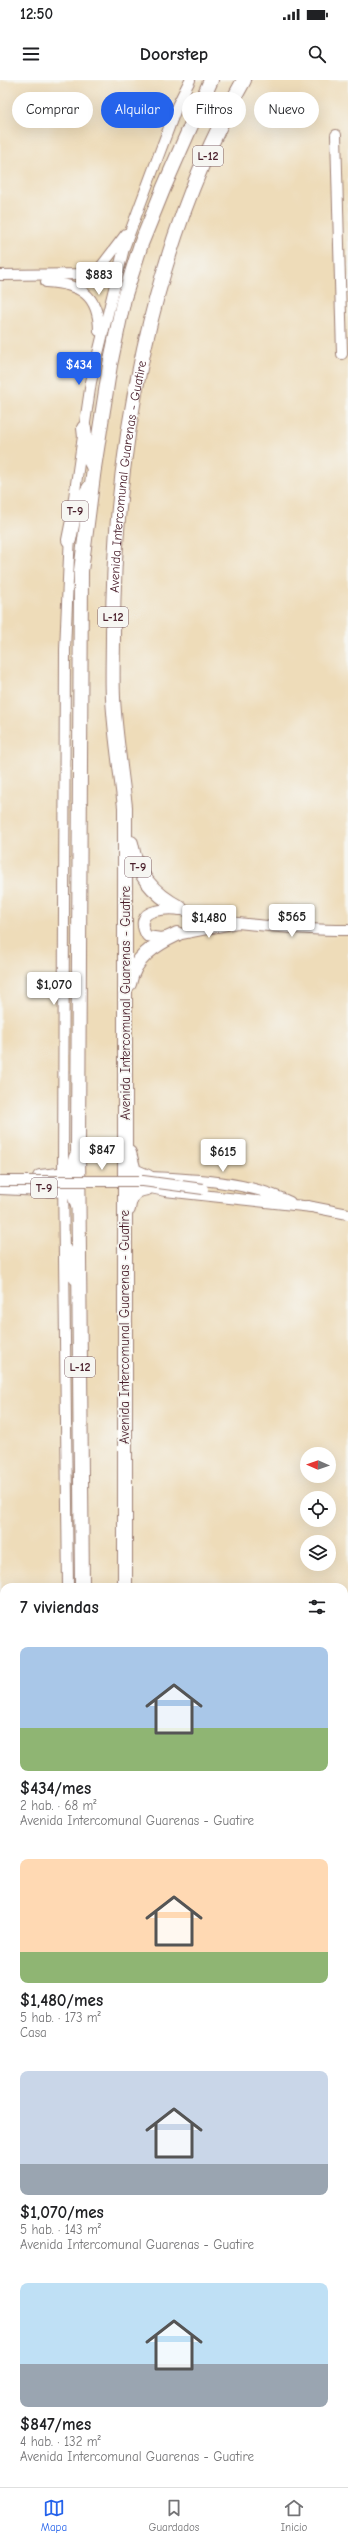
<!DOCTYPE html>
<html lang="es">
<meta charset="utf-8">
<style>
:root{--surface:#fff;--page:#f2f2f2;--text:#202124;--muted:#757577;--line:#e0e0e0;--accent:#2563eb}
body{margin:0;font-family:"Comic Neue",sans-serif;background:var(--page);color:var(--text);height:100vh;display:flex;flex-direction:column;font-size:15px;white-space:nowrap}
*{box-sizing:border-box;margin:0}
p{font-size:13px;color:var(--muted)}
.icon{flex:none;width:22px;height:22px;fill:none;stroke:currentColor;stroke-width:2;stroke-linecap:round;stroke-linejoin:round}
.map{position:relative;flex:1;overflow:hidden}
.panel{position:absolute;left:0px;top:1503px;width:348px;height:904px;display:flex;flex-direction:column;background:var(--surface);border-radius:12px 12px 0 0;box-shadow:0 4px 16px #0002}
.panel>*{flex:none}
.guide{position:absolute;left:12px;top:12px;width:324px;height:36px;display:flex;gap:8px}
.needle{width:26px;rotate:272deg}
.controls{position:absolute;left:300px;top:1367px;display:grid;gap:8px}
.controls a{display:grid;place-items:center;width:36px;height:36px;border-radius:50%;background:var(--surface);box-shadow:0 4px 16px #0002;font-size:20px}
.price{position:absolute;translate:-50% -34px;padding:0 9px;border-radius:4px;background:#fff;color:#222;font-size:13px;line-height:26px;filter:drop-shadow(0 1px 2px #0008)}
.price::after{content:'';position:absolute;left:50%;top:24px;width:12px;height:9px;margin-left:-6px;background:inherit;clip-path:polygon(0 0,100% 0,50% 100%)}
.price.active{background:var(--accent);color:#fff}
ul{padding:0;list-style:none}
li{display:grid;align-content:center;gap:8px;height:212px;padding:0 20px}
li span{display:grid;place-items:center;height:124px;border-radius:8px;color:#555}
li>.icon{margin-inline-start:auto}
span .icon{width:72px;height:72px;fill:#fffc;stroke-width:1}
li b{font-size:17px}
h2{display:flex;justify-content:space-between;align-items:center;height:48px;padding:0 20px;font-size:17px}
.tag{padding:0 14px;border-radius:18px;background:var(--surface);box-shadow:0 4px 16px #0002;font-size:14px;line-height:36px}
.tag.active{background:var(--accent);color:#fff}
.status{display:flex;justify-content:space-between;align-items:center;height:28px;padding:0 20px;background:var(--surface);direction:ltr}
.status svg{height:11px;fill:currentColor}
header{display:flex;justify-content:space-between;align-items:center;height:52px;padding:0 20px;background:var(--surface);font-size:18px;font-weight:700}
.tab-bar{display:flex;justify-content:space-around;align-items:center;height:56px;border-top:1px solid var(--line);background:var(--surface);font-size:11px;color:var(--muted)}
.tab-bar a{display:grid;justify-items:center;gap:2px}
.tab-bar .active{color:var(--accent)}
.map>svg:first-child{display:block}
.green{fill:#a5d07c;stroke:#787854}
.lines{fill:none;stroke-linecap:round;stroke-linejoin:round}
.minor-casing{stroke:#9c7e72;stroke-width:12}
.highway-casing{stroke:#9c7e72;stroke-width:16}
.minor{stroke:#fff;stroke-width:10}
.highway{stroke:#fff;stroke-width:14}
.minor-bridge-casing{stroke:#9c7e72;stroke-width:12;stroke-linecap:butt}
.minor-bridge{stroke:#fff;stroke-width:10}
.labels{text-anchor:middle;stroke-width:3.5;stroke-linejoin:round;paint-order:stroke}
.shield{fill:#f6f6f2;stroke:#7e6067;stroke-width:1}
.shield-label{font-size:12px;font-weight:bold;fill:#4a1f2b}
.street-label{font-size:13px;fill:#4a1f2b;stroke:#f6f6f2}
</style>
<div class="status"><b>12:50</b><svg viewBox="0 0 49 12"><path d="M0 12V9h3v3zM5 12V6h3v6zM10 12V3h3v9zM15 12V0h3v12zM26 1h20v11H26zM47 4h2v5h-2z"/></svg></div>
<header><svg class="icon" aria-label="menu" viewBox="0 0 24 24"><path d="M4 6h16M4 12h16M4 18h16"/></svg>Doorstep<svg class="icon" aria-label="search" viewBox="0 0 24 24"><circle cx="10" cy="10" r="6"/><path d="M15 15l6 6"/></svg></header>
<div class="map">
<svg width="348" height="2407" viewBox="0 0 348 2407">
<rect width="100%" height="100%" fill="#f6f6f2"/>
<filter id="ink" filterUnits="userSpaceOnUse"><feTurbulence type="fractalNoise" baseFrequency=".025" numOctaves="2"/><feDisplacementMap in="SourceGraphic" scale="8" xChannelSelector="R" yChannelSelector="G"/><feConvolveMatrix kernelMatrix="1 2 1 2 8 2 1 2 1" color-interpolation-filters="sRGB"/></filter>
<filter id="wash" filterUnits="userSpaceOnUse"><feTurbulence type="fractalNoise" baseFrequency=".012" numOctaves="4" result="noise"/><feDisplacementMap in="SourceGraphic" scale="16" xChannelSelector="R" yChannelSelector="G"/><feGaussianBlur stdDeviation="0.9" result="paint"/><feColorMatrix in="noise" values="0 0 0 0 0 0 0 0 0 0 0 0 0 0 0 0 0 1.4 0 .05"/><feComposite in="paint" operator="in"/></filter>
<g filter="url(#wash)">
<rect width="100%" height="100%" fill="#eedcb9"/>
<path class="green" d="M344,2219l4,1 -4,98z"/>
</g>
<g filter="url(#ink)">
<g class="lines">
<g class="minor-casing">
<g id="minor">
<path d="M336,55l6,219"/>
<path d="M0,195l89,-1 11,-6 26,-34"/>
<path d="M46,202c33,2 53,12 53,49"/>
<path d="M72,431l19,-129 33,-134 53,-142 13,-26"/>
<path d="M237,843l-76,15 -14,-2c-7,-11 -6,-22 8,-25 29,-7 55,9 83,12 36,4 74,7 110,7"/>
<path d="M290,1122c-43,-21 -95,-23 -142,-25h-7l-3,6 3,3 24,5 147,16"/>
<path d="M307,1126l41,8"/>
<path d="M68,1507l-5,-411 2,-526 5,-117"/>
<path d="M344,1618h4"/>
<path d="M344,1861h4"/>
<path d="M344,2109h4"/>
<path d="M0,2333l4,-11"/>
<path d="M344,2339l4,1"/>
<path d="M347,2407l1,-3"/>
</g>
</g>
<g class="highway-casing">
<g id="highway">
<path d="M84,348l3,27 7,13"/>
<path d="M69,460l6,-30 15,-23"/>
<path d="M131,763c5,31 22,51 49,65"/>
<path d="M129,904c5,-26 25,-39 48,-50"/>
<path d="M129,1073l5,18 14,6"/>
<path d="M40,1097l28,-3 6,-9 2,-8"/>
<path d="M0,1107l64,3 10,4 4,12"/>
<path d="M128,1129c2,-14 6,-19 19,-21"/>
<path d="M66,1171l10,27"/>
<path d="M82,1507l-4,-440 3,-576 13,-103 16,-103 14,-67 17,-54 23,-57 47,-107"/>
<path id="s1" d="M125,1507v-780c-4,-36 -10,-72 -12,-109 -1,-21 0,-42 0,-64 0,-184 39,-392 131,-554"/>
<path d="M0,2379l4,-10"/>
<path d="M34,2407l2,-4"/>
</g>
</g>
<use href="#minor" class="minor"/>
<use href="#highway" class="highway"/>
<g class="minor-bridge-casing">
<path id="minor-bridge" d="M0,1101h143l60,8"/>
</g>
<use href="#minor-bridge" class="minor-bridge"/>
</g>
</g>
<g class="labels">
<g class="shield">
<rect x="193" y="66" width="30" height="20" rx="3"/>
<rect x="62" y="421" width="26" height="20" rx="3"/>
<rect x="98" y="527" width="30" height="20" rx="3"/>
<rect x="125" y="777" width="26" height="20" rx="3"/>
<rect x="31" y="1098" width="26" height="20" rx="3"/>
<rect x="65" y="1277" width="30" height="20" rx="3"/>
</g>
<g class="shield-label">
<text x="208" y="80">L-12</text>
<text x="75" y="435">T-9</text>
<text x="113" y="541">L-12</text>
<text x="138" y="791">T-9</text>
<text x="44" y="1112">T-9</text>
<text x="80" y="1291">L-12</text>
</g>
<g class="street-label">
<text dy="5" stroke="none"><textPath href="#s1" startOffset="1112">Avenida Intercomunal Guarenas - Guatire</textPath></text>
<text transform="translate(125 923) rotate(-90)" y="5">Avenida Intercomunal Guarenas - Guatire</text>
<text transform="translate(124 1247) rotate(-90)" y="5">Avenida Intercomunal Guarenas - Guatire</text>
</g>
</g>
</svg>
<div class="controls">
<a><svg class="needle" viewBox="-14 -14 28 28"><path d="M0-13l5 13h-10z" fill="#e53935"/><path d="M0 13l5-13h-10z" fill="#757577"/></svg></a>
<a><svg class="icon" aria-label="locate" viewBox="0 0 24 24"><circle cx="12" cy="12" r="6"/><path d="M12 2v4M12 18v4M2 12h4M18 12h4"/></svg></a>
<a><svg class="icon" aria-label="layers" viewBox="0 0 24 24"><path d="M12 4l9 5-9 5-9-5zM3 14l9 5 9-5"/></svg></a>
</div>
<b class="price" style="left:99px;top:216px">$883</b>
<b class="price active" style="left:79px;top:306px">$434</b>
<b class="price" style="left:292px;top:858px">$565</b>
<b class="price" style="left:209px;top:859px">$1,480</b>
<b class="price" style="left:54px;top:926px">$1,070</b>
<b class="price" style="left:102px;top:1091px">$847</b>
<b class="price" style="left:223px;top:1093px">$615</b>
<div class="guide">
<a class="tag">Comprar</a>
<a class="tag active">Alquilar</a>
<a class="tag">Filtros</a>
<a class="tag">Nuevo</a>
</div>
<section class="panel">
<h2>7 viviendas<svg class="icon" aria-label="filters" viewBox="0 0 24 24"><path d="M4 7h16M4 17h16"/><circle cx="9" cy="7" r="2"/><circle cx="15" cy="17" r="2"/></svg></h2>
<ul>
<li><span style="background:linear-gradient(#a9c7e8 65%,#8fb573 0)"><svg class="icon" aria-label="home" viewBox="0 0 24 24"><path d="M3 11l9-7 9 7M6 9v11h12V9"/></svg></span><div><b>$434/mes</b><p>2 hab. · 68 m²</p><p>Avenida Intercomunal Guarenas - Guatire</p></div></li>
<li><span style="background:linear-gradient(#ffd9b3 75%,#8fb573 0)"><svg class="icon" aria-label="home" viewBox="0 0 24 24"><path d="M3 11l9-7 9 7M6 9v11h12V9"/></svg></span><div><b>$1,480/mes</b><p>5 hab. · 173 m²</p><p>Casa</p></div></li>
<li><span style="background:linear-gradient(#c9d6e8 75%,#9aa5b1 0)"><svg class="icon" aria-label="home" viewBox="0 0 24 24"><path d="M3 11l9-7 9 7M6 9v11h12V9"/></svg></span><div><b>$1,070/mes</b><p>5 hab. · 143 m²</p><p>Avenida Intercomunal Guarenas - Guatire</p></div></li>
<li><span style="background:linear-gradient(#bfe0f5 65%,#9aa5b1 0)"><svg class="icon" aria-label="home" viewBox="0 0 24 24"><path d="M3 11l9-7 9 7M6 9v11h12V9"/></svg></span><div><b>$847/mes</b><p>4 hab. · 132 m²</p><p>Avenida Intercomunal Guarenas - Guatire</p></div></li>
</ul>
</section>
</div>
<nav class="tab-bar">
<a class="active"><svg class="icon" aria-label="map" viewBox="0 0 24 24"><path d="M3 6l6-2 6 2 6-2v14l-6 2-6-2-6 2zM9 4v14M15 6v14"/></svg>Mapa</a>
<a><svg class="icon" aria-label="saved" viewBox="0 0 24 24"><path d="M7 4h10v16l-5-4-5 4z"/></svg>Guardados</a>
<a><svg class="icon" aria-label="home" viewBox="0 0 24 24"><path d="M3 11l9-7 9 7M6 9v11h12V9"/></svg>Inicio</a>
</nav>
